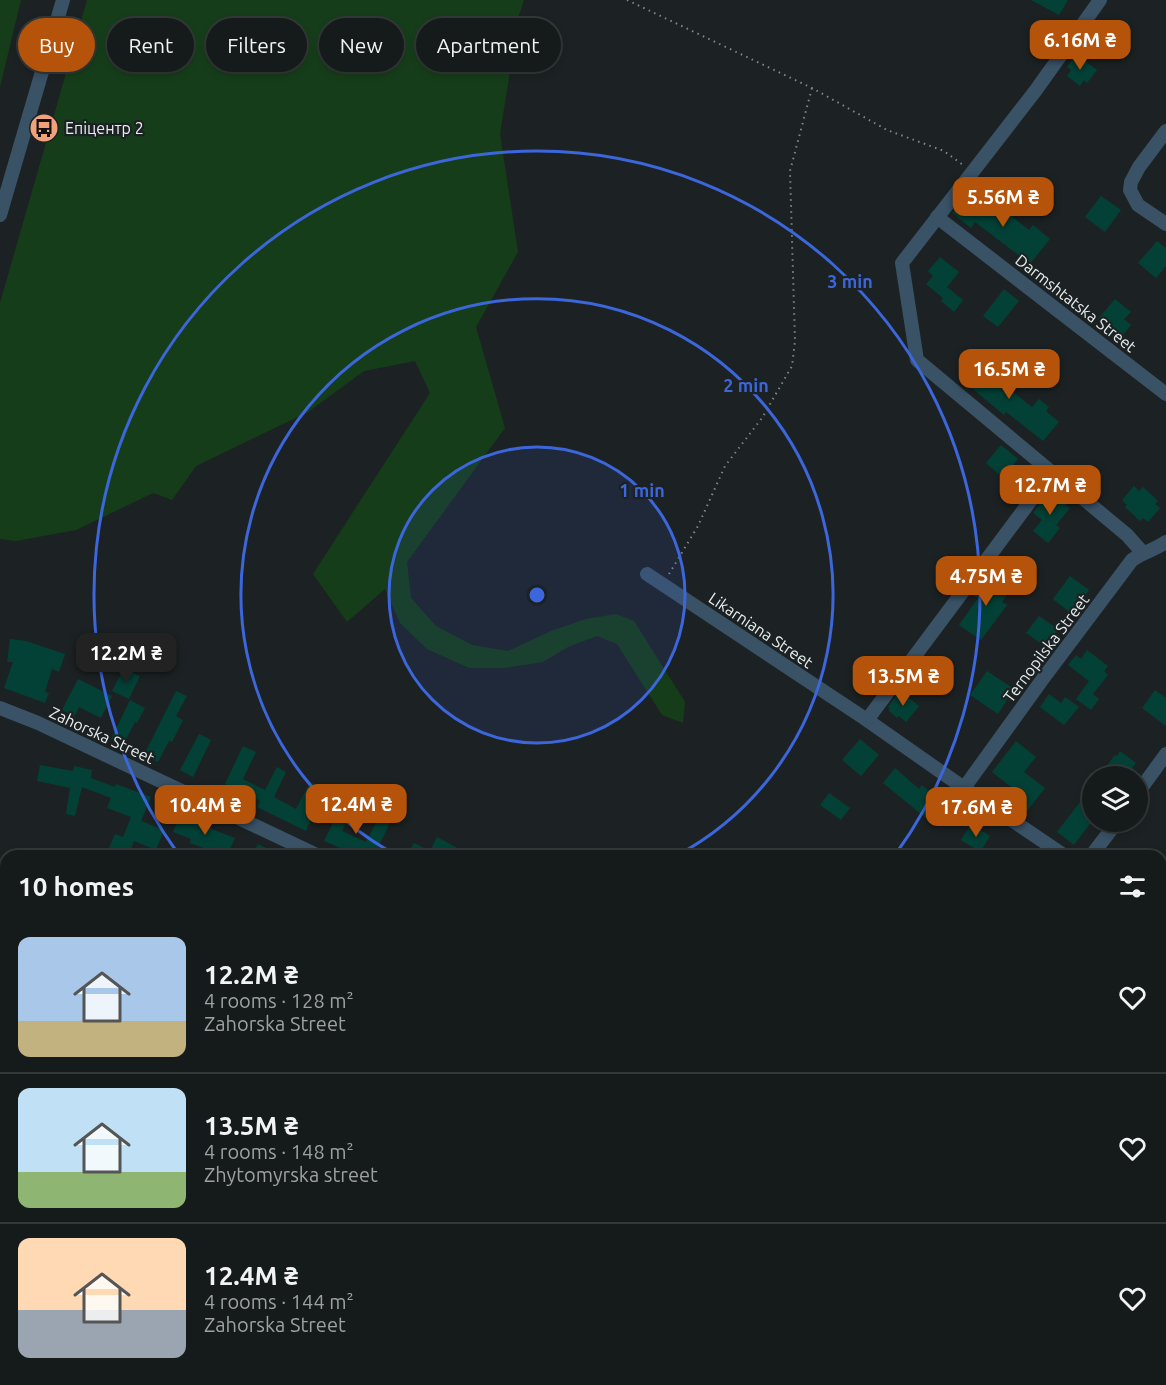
<!DOCTYPE html>
<meta charset="utf-8">
<style>
:root{--surface:#151a1a;--page:#1e2323;--text:#f1f3f6;--muted:#9da1a2;--line:#343839;--accent:#b45309}
body{margin:0;font-family:Ubuntu,sans-serif;background:var(--page);color:var(--text);height:100vh;display:flex;flex-direction:column;font-size:22px;white-space:nowrap}
*{box-sizing:border-box;margin:0}
p{font-size:20px;color:var(--muted)}
.icon{flex:none;width:33px;height:33px;fill:none;stroke:currentColor;stroke-width:2;stroke-linecap:round;stroke-linejoin:round}
.map{position:relative;flex:1;overflow:hidden}
.side{position:absolute;left:0px;top:850px;width:1167px;height:536px;display:flex;flex-direction:column;background:var(--surface);border-radius:18px 18px 0 0;box-shadow:0 3px 9px #0003,0 0 0 2px var(--line)}
.side>*{flex:none}
.banner{position:absolute;left:18px;top:18px;width:600px;height:54px;display:flex;gap:12px}
.fabs{position:absolute;left:1082px;top:766px;display:grid;gap:12px}
.fabs a{display:grid;place-items:center;width:66px;height:66px;border-radius:50%;background:var(--surface);box-shadow:0 3px 9px #0003,0 0 0 2px var(--line);font-size:30px}
.price{position:absolute;translate:-50% -51px;padding:0 14px;border-radius:12px;background:var(--accent);color:#fff;font-size:20px;line-height:39px;filter:drop-shadow(0 2px 3px #0008)}
.price::after{content:'';position:absolute;left:50%;top:36px;width:18px;height:14px;margin-left:-9px;background:inherit;clip-path:polygon(0 0,100% 0,50% 100%)}
.price.on{background:#222;color:#fff}
ul{padding:0;list-style:none}
li{display:flex;align-items:center;gap:18px;height:150px;padding:0 18px}
li+li{border-top:2px solid var(--line)}
li span{display:grid;place-items:center;flex:none;width:168px;height:120px;border-radius:12px;color:#555}
li>.icon{margin-inline-start:auto}
span .icon{width:72px;height:72px;fill:#fffc;stroke-width:1}
li b{font-size:26px}
h2{display:flex;justify-content:space-between;align-items:center;height:72px;padding:0 18px;font-size:26px}
.tag{padding:0 21px;border-radius:27px;background:var(--surface);box-shadow:0 3px 9px #0003,0 0 0 2px var(--line);font-size:21px;line-height:54px}
.tag.on{background:var(--accent);color:#fff}
.map>svg:first-child{display:block}
.built{fill:#212e31}
.green{fill:#163d19}
.building{fill:#034137}
.lines{fill:none;stroke-linecap:round;stroke-linejoin:round}
.path{stroke:#828788;stroke-width:2;stroke-dasharray:1.5 4.5;stroke-linecap:butt}
.minor{stroke:#395266;stroke-width:14}
.ring{fill:none;stroke:#3c66db;stroke-width:3}
.labels{text-anchor:middle;stroke-width:4.5;stroke-linejoin:round;paint-order:stroke}
.poi-label{font-size:16px;fill:#e9edee;stroke:#1c2223;text-anchor:start}
.street-label{font-size:16px;fill:#e9edee;stroke:#1c2223}
.centre{fill:#3c66db;stroke:#1c2223;stroke-width:3}
.ring-label{font-size:18px;text-anchor:middle;font-weight:bold;fill:#3c66db;stroke:#1c2223;stroke-width:4.5;stroke-linejoin:round;paint-order:stroke}
</style>
<div class="map">
<svg width="1166" height="1385" viewBox="0 0 1166 1385">
<rect width="100%" height="100%" fill="#1c2223"/>
<path class="built" d="M328,1380h409l11,5h-421z"/>
<g class="green">
<path d="M0,0h21l-21,87z"/>
<path d="M87,0h437l-5,15 -19,119 18,118 -42,75 29,101 -98,134 4,36 25,28 36,19 36,6 43,-20 35,-12 30,-5 18,7 51,81 -2,21 -21,-8 -45,-71 -20,-8 -29,11 -25,15 -39,6h-35l-42,-19 -27,-26 -15,-34 -38,33 -34,-48 117,-181 -15,-32 -51,10 -56,41 -112,54 -24,34 -19,-7 -77,37 -60,11 -16,-2v-236z"/>
</g>
<g class="building">
<path d="M1031,0h37l-9,15z"/>
<path d="M1076,54l21,16 -10,13 -3,-3 -4,6 -13,-10 4,-6 -4,-3z"/>
<path d="M967,194l27,21 6,-8 29,23 4,-5 17,14 -20,25 -55,-42 -4,6 -19,-15z"/>
<path d="M1101,196l20,14 -16,22 -20,-15z"/>
<path d="M1157,241l9,7v18l-10,12 -18,-15z"/>
<path d="M940,257l19,15 -12,15 16,13 -9,12 -13,-11 2,-3 -17,-14 7,-8 -5,-5z"/>
<path d="M1004,289l15,12 -21,26 -15,-11z"/>
<path d="M1115,299l16,13 -7,7 7,6 -13,16 -12,-10 4,-2 -12,-10z"/>
<path d="M977,357l16,13 -3,4 42,33 7,-8 10,8 -3,4 13,11 -16,19 -37,-29 -2,3 -44,-37z"/>
<path d="M1001,445l17,14 -15,19 -17,-15z"/>
<path d="M1134,486l5,5 4,-4 15,14 -3,3 5,4 -12,14 -5,-4 -3,3 -15,-14 2,-2 -5,-5z"/>
<path d="M1049,491l21,17 -14,17 4,3 -12,15 -15,-12 9,-11 -9,-7z"/>
<path d="M991,572l21,16 -10,14 5,3 -26,35 -22,-15 19,-27 -4,-2z"/>
<path d="M1070,576l19,14 -17,24 -19,-15z"/>
<path d="M1039,616l19,13 -12,18 -20,-14z"/>
<path d="M10,639l16,2 39,13 -6,18 -7,-3 -7,23 4,1 -4,10 -41,-15 9,-26h-6z"/>
<path d="M1087,650l21,16 -4,5 4,4 -15,19 6,5 -8,11 -15,-11 13,-18 -21,-16 8,-10 5,4z"/>
<path d="M124,668l16,8 -11,23 -17,-8z"/>
<path d="M987,671l27,18 -16,25 -28,-19z"/>
<path d="M78,679l34,17 -11,22 -22,-11 -5,10 -12,-7z"/>
<path d="M900,690l19,16 -13,16 -7,-6 -2,2 -9,-8 2,-1 -2,-2z"/>
<path d="M1155,690l11,8v28l-24,-18z"/>
<path d="M176,691l11,5 -11,20 7,4 -11,22 -3,-1 -11,21 -14,-7z"/>
<path d="M1049,694l12,9 4,-6 14,10 -15,18 -24,-18z"/>
<path d="M130,700l15,8 -8,15 -2,-1 -12,23 -12,-6z"/>
<path d="M199,734l12,6 -18,37 -13,-7z"/>
<path d="M860,739l19,16 -18,21 -19,-16z"/>
<path d="M1016,741l20,16 -12,15 21,16 -18,23 -13,-10 6,-7 -28,-22z"/>
<path d="M243,746l13,6 -13,27 22,11 12,-23 9,5 -12,25 22,12 14,-27 10,5 -11,23 1,1 -3,6 4,2 -5,12 -49,-24 3,-6 -35,-17z"/>
<path d="M1120,751l16,12 -4,5 2,1 -5,8h-12l-12,-9 10,-13 2,1z"/>
<path d="M40,765l33,6 1,-5 18,4 -1,8 24,9 1,-3 35,13 -10,24 23,9 -8,20 -22,-9 -6,15 -19,-8 6,-14 8,3 8,-20 -24,-9 4,-10 -29,-11 -7,29 -9,-2 4,-26 -33,-7z"/>
<path d="M895,768l24,21 3,-4 20,17 -15,17 -44,-36z"/>
<path d="M829,793l21,15 -9,12 -21,-15z"/>
<path d="M345,798l8,4 -3,6 2,1 -10,22 24,11 13,-25 11,6 -12,24 5,3 -4,6h-20l-35,-15z"/>
<path d="M1080,802l12,10v9l-18,24 -17,-13z"/>
<path d="M185,817l13,5 1,-3 12,5 -2,4 26,10 -8,18h-14l1,-4 -24,-9 1,-4 -18,-7 5,-13 6,2z"/>
<path d="M971,824l19,12 -10,16 -19,-12z"/>
<path d="M437,837l24,13 -3,6h-51l7,-13 16,8z"/>
<path d="M258,844l25,12h-32z"/>
</g>
<g class="lines">
<g class="path">
<path d="M627,0l185,88 75,42 57,21 19,14"/>
<path d="M669,574l29,-48 27,-60 37,-48 30,-52 3,-25 -5,-170 22,-83"/>
</g>
<g class="minor">
<path d="M1100,0l-64,90 -134,173 15,97 210,175 16,18"/>
<path d="M1166,131l-27,36 -8,15 -1,8 8,15 28,19"/>
<path d="M0,215l63,-215"/>
<path d="M937,217l229,177"/>
<path d="M647,574l220,146 97,68 101,68"/>
<path d="M0,708l38,15 281,133"/>
<path d="M867,720l185,-248"/>
<path d="M964,788l78,-108 90,-120c11,-8 23,-10 34,-18"/>
<path d="M1137,794l29,-40"/>
<path d="M1091,856l26,-34"/>
<path d="M1161,921l5,3"/>
<path d="M1161,1003l5,-7"/>
<path d="M0,1009l6,37"/>
<path d="M0,1164l6,-37"/>
<path d="M1161,1232l5,1"/>
<path d="M762,1380l11,5"/>
<path d="M535,1385l2,-5"/>
<path d="M674,1385l2,-5"/>
</g>
</g>
<circle cx="537" cy="595" r="148" fill="#3c66db" fill-opacity=".12"/>
<g class="ring">
<circle cx="537" cy="595" r="148"/>
<path d="M398 856A296 296 0 1 1 676 856"/>
<path d="M179 855A443 443 0 1 1 895 855"/>
</g>
<defs>
<g id="bus-disc" transform="scale(1.5)"><circle r="9.5" fill="#f0a27b" stroke="#1c2223"/><path d="M-5-6H5V4H4V6H2V4H-2V6H-4V4H-5ZM-3.5-4V0h7V-4ZM-3.5 1.2v1.5H-2V1.2ZM2 1.2v1.5H3.5V1.2Z" fill="#111"/></g>
</defs>
<g fill-rule="evenodd">
<use href="#bus-disc" x="44" y="128"/>
</g>
<g class="labels">
<g class="poi-label">
<text x="65" y="134">Епіцентр 2</text>
</g>
<g class="street-label">
<text transform="translate(1076 303) rotate(38)" y="6">Darmshtatska Street</text>
<text transform="translate(761 630) rotate(34)" y="6">Likarniana Street</text>
<text transform="translate(1046 648) rotate(-53)" y="6">Ternopilska Street</text>
<text transform="translate(102 735) rotate(25)" y="6">Zahorska Street</text>
</g>
</g>
<circle cx="537" cy="595" r="9" class="centre"/>
<g class="ring-label">
<text x="850" y="288">3 min</text>
<text x="746" y="392">2 min</text>
<text x="642" y="497">1 min</text>
</g>
</svg>
<div class="fabs">
<a><svg class="icon" aria-label="layers" viewBox="0 0 24 24"><path d="M12 4l9 5-9 5-9-5zM3 14l9 5 9-5"/></svg></a>
</div>
<b class="price" style="left:1080px;top:71px">6.16M ₴</b>
<b class="price" style="left:1003px;top:228px">5.56M ₴</b>
<b class="price" style="left:1009px;top:400px">16.5M ₴</b>
<b class="price" style="left:1050px;top:516px">12.7M ₴</b>
<b class="price" style="left:986px;top:607px">4.75M ₴</b>
<b class="price on" style="left:126px;top:684px">12.2M ₴</b>
<b class="price" style="left:903px;top:707px">13.5M ₴</b>
<b class="price" style="left:356px;top:835px">12.4M ₴</b>
<b class="price" style="left:205px;top:836px">10.4M ₴</b>
<b class="price" style="left:976px;top:838px">17.6M ₴</b>
<div class="banner">
<a class="tag on">Buy</a>
<a class="tag">Rent</a>
<a class="tag">Filters</a>
<a class="tag">New</a>
<a class="tag">Apartment</a>
</div>
<section class="side">
<h2>10 homes<svg class="icon" aria-label="filters" viewBox="0 0 24 24"><path d="M4 7h16M4 17h16"/><circle cx="9" cy="7" r="2"/><circle cx="15" cy="17" r="2"/></svg></h2>
<ul>
<li><span style="background:linear-gradient(#a9c7e8 70%,#c2b280 0)"><svg class="icon" aria-label="home" viewBox="0 0 24 24"><path d="M3 11l9-7 9 7M6 9v11h12V9"/></svg></span><div><b>12.2M ₴</b><p>4 rooms · 128 m²</p><p>Zahorska Street</p></div><svg class="icon" aria-label="heart" viewBox="0 0 24 24"><path d="M12 20l-8-8c-3-5 5-10 8-4 3-6 11-1 8 4z"/></svg></li>
<li><span style="background:linear-gradient(#bfe0f5 70%,#8fb573 0)"><svg class="icon" aria-label="home" viewBox="0 0 24 24"><path d="M3 11l9-7 9 7M6 9v11h12V9"/></svg></span><div><b>13.5M ₴</b><p>4 rooms · 148 m²</p><p>Zhytomyrska street</p></div><svg class="icon" aria-label="heart" viewBox="0 0 24 24"><path d="M12 20l-8-8c-3-5 5-10 8-4 3-6 11-1 8 4z"/></svg></li>
<li><span style="background:linear-gradient(#ffd9b3 60%,#9aa5b1 0)"><svg class="icon" aria-label="home" viewBox="0 0 24 24"><path d="M3 11l9-7 9 7M6 9v11h12V9"/></svg></span><div><b>12.4M ₴</b><p>4 rooms · 144 m²</p><p>Zahorska Street</p></div><svg class="icon" aria-label="heart" viewBox="0 0 24 24"><path d="M12 20l-8-8c-3-5 5-10 8-4 3-6 11-1 8 4z"/></svg></li>
</ul>
</section>
</div>
